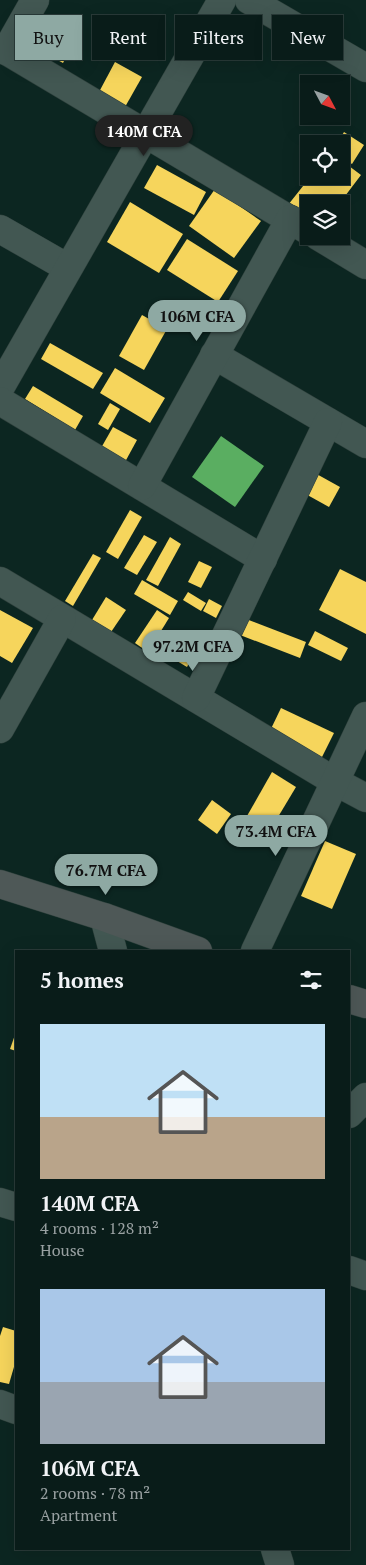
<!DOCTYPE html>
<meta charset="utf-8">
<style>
:root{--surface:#091c19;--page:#122522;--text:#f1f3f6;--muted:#99a1a2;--line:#293a38;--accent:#8ea9a3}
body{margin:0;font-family:"PT Serif",serif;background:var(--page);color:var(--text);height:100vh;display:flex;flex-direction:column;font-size:19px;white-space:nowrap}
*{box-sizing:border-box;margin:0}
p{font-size:16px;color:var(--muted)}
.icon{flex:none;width:28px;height:28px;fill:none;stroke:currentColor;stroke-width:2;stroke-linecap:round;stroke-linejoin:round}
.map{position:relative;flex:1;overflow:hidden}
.details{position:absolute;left:15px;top:950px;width:335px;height:600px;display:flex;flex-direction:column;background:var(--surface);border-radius:0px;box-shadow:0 5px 20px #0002,0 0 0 1px var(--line)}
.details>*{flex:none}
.top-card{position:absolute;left:15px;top:15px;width:336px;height:45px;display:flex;gap:10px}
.needle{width:32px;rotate:131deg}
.controls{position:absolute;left:300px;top:75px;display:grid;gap:10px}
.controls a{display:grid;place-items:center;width:50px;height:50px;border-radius:0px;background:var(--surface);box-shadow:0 5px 20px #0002,0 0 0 1px var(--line);font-size:25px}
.price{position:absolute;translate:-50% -42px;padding:0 11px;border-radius:18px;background:var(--accent);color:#111;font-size:16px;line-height:32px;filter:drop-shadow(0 1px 2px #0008)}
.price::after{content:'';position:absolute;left:50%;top:30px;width:15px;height:11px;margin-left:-8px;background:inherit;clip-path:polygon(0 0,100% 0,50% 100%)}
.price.on{background:#222;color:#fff}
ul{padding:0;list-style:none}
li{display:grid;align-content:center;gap:10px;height:265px;padding:0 25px}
li span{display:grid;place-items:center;height:155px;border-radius:0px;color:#555}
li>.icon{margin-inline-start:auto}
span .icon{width:90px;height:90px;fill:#fffc;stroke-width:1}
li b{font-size:21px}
h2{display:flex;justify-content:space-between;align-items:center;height:60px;padding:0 25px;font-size:21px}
.pill{padding:0 18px;border-radius:0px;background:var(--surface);box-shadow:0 5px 20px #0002,0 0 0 1px var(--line);font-size:18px;line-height:45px}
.pill.on{background:var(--accent);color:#111}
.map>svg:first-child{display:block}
.homes{fill:#f6d55c}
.public{fill:#5aae61}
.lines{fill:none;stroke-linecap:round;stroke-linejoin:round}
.minor-casing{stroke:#2e403c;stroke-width:29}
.major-casing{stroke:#2e403c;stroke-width:29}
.minor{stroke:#425752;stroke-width:28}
.major{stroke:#4e5857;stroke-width:28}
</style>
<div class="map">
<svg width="366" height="1565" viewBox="0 0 366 1565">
<rect width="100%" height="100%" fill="#0c2621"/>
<g class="homes">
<path d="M70,23l11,6 -18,34 -11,-6z"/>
<path d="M44,37l11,6 -7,12 -10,-7z"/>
<path d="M115,62l27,15 -17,30 -26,-15z"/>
<path d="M321,75l12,6 -1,3h-16z"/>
<path d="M309,97v16l-7,-4z"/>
<path d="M344,132l20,13 -12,19 -11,-7v-13h-4z"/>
<path d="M341,160l20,15 -22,29h-30v17l-21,-16 23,-29h30z"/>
<path d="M157,165l49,27 -12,23 -50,-27z"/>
<path d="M215,189l46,32 -27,37 -45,-32z"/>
<path d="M130,202l53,32 -24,39 -52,-31z"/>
<path d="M187,239l51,32 -20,31 -51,-32z"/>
<path d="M142,315l25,14 -23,41 -25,-14z"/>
<path d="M50,343l53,30 -10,16 -52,-30z"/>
<path d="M115,368l50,30 -15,25 -50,-30z"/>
<path d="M33,386l50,30 -8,14 -50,-31z"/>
<path d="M110,403l10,6 -12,21 -10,-6z"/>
<path d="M113,427l24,13 -12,22 -24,-14z"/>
<path d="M313,472l27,15 -11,20 -27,-15z"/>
<path d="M130,510l12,7 -24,42 -12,-7z"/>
<path d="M144,535l13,7 -20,33 -13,-7z"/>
<path d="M170,537l11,7 -23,42 -12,-6z"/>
<path d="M93,554l8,4 -28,48 -8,-5z"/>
<path d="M199,561l13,6 -11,21 -13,-6z"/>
<path d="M340,569l26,13v52l-47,-24z"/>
<path d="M142,580l36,21 -8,14 -36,-21z"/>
<path d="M188,592l18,11 -5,8 -18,-11z"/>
<path d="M106,597l20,13 -15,22 -19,-12z"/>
<path d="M209,599l13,7 -6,12 -13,-7z"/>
<path d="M0,610l33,18 -21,35 -12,-7z"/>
<path d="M157,610l12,8 -21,34 -13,-9z"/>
<path d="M246,619l60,23 -6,16 -60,-23z"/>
<path d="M194,631l10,6 -17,30 -10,-6z"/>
<path d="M315,631l33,17 -7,13 -33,-16z"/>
<path d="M281,708l53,25 -13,26 -53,-24z"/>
<path d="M272,772l24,15 -30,50 -23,-14z"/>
<path d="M212,800l19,14 -14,20 -19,-14z"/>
<path d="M325,841l31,13 -24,55 -31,-13z"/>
<path d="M16,1032v19l-6,-2z"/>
<path d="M3,1327l13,4v29l-7,24 -9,-2v-46z"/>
</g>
<path class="public" d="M221,436l43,30 -29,41 -43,-30z"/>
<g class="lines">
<g class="minor-casing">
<g id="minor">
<path d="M249,0l117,68"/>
<path d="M0,47l309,184"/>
<path d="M6,51l29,-51"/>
<path d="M0,229l68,39"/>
<path d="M318,236l48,29"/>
<path d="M214,355l152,89"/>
<path d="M0,388l222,-388"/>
<path d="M0,401l263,158"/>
<path d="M142,486l148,-267"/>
<path d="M0,581l336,201 30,16"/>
<path d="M196,698l132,-276"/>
<path d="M0,729l62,-110"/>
<path d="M104,917l9,34"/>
<path d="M255,951l111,-235"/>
<path d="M349,1114l17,-17"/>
<path d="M0,1202l16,5"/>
<path d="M349,1270l17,6"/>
<path d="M0,1404l16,6"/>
<path d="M275,1549l5,16"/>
</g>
</g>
<g class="major-casing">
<g id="major">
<path d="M0,884l104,33 94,34"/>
<path d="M349,999l17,5"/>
</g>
</g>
<use href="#minor" class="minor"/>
<use href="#major" class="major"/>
</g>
</svg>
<div class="controls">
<a><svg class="needle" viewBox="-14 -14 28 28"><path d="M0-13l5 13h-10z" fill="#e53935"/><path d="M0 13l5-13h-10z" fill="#99a1a2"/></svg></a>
<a><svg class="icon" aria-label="locate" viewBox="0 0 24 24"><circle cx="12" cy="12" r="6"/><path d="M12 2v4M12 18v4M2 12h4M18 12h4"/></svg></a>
<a><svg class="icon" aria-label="layers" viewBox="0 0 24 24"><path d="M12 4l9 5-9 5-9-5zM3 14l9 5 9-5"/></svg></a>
</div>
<b class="price on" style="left:144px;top:157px">140M CFA</b>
<b class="price" style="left:197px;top:342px">106M CFA</b>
<b class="price" style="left:193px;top:672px">97.2M CFA</b>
<b class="price" style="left:276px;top:857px">73.4M CFA</b>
<b class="price" style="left:106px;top:896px">76.7M CFA</b>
<div class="top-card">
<a class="pill on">Buy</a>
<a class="pill">Rent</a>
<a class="pill">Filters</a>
<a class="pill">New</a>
</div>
<section class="details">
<h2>5 homes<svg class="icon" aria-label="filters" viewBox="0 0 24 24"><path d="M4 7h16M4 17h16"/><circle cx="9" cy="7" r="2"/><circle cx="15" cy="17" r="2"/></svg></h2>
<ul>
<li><span style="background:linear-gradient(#bfe0f5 60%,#b9a48a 0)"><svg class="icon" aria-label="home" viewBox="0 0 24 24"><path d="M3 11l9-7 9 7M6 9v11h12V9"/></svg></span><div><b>140M CFA</b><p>4 rooms · 128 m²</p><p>House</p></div></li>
<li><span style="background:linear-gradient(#a9c7e8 60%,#9aa5b1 0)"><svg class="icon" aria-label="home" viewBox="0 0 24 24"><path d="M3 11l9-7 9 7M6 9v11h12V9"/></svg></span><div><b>106M CFA</b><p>2 rooms · 78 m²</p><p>Apartment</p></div></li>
</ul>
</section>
</div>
